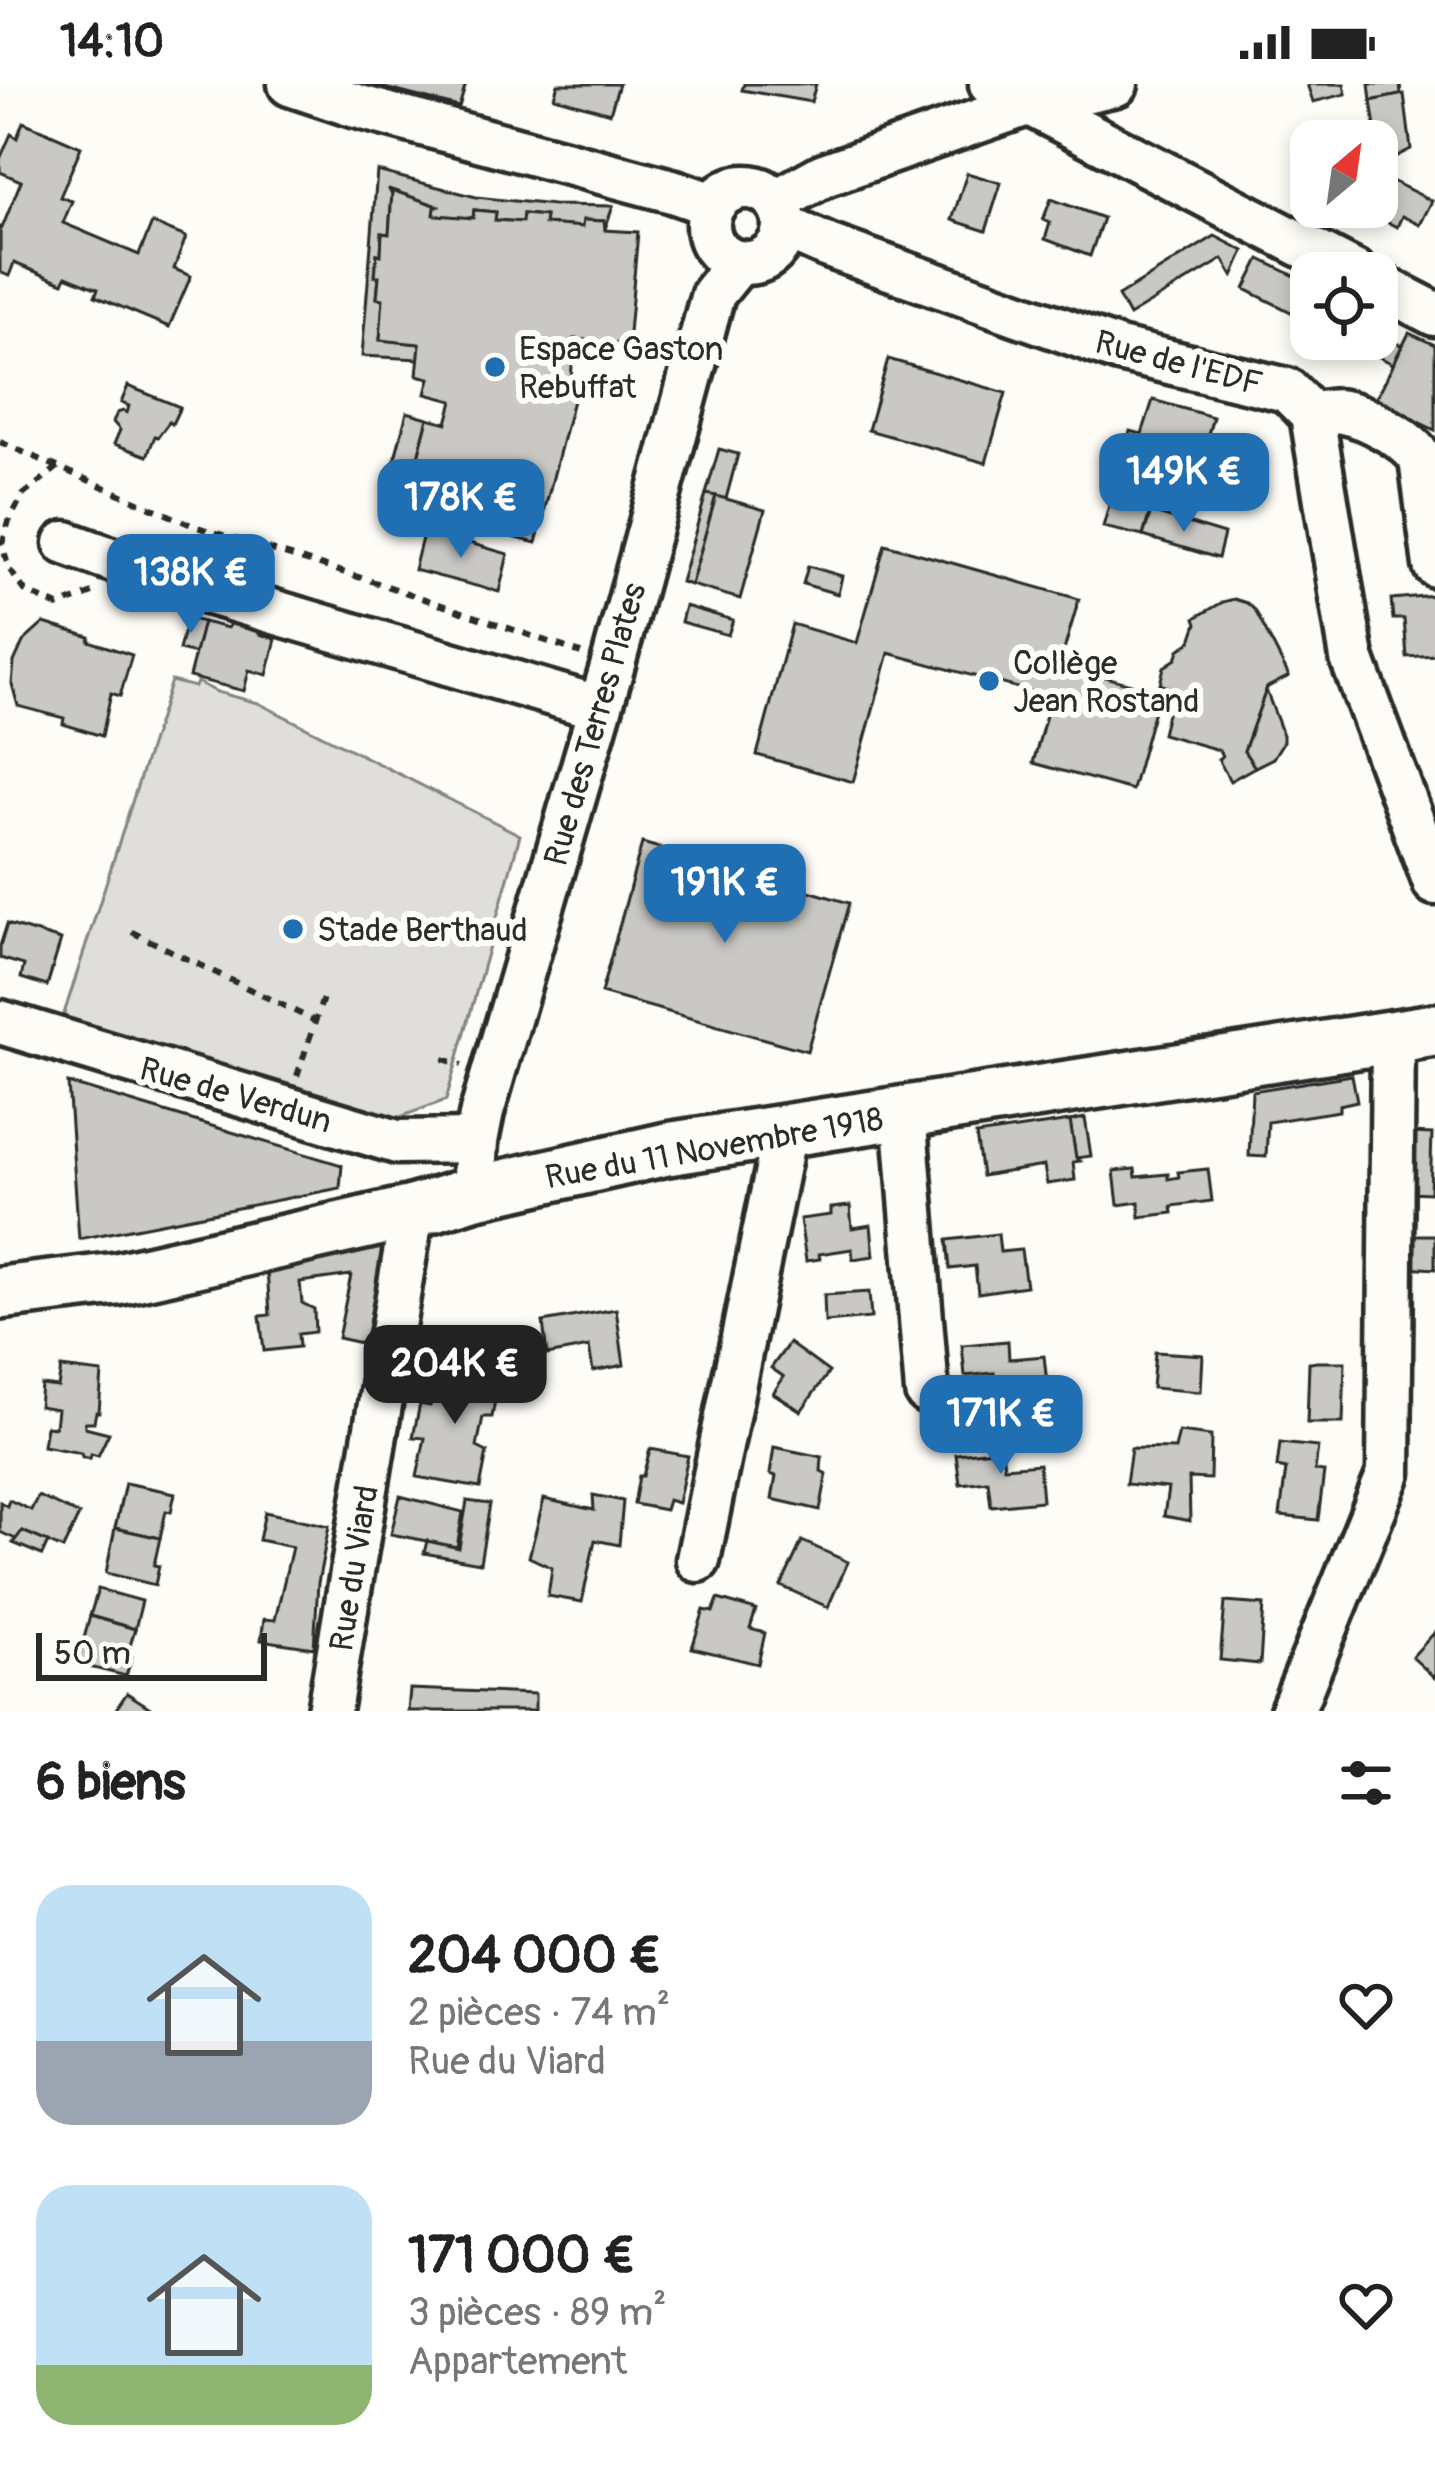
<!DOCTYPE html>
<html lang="fr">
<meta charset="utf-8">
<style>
:root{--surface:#fff;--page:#f6f6f6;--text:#222;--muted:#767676;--accent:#1f6fb2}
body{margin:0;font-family:Pangolin,sans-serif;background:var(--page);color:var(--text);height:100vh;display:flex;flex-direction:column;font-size:45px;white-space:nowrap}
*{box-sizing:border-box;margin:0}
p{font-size:39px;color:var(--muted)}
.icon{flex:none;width:66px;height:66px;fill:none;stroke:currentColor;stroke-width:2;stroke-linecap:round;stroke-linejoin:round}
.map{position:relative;height:1627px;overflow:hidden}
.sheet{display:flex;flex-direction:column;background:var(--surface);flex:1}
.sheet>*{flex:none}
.needle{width:78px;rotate:29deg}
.controls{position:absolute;left:1290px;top:36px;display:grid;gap:24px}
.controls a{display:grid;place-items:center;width:108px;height:108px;border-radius:24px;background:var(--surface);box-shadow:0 6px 18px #0003;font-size:60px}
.scale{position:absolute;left:36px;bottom:30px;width:231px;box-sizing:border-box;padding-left:12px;border:6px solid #2b2b2b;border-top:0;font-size:33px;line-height:42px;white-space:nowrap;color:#2b2b2b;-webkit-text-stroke:9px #fdfcf7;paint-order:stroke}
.price{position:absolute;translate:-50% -102px;padding:0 27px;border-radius:24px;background:var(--accent);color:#fff;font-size:39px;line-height:78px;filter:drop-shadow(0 3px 6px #0008)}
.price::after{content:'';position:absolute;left:50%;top:72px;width:36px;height:27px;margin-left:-18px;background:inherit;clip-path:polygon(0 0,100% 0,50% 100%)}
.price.current{background:#222;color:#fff}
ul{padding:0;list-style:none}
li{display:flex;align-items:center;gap:36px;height:300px;padding:0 36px}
li span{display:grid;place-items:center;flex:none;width:336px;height:240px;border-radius:36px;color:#555}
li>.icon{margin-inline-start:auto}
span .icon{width:144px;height:144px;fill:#fffc;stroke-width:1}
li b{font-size:51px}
h2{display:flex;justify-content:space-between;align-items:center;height:144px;padding:0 36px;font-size:51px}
.status{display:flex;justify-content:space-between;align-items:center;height:84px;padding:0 60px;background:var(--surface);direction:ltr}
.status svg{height:33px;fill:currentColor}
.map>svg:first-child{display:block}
.green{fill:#dfdeda;stroke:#858482;stroke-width:3}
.building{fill:#c9c8c4;stroke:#2b2b2b;stroke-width:3}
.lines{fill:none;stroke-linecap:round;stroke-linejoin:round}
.minor-casing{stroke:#2b2b2b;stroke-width:51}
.major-casing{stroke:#2b2b2b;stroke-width:60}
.path{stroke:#2b2b2b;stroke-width:6;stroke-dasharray:9 9;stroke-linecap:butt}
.minor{stroke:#fdfcf7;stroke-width:42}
.major{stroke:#fdfcf7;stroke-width:51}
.poi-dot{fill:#1f6fb2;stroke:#fdfcf7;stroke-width:4.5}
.labels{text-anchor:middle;stroke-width:12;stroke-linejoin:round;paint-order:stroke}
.poi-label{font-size:33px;fill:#2b2b2b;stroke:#fdfcf7;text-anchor:start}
.street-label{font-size:33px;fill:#2b2b2b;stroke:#fdfcf7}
</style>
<div class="status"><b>14:10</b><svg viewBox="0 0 49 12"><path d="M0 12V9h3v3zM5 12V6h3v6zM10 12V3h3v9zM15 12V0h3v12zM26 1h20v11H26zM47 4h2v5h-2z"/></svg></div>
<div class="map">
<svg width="1435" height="1627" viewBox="0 0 1435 1627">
<rect width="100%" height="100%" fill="#fdfcf7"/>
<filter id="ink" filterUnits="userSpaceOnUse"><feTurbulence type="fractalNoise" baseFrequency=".00833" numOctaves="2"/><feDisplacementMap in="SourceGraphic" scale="24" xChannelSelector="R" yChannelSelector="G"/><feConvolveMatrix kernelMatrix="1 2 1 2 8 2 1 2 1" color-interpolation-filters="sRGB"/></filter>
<g filter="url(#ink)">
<path class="green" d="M171,597l24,6 2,-5 20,10 41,11 262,132 -74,265 -54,20 -331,-97z"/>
<g class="building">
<path d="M369,0h97l-7,23z"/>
<path d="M558,0h61l-9,29 -56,-16z"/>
<path d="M744,0h72l-5,18 -69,-12z"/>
<path d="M1307,0h37l2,10 -33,8z"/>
<path d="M1369,0h31l1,11 -30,6z"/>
<path d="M1404,10l7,55 -34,17v-25l-6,-40z"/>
<path d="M23,38l58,25 -21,50 12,4 -9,22 76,32 13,-32 34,14 -12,32 17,7 -22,51 -74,-31 3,-7 -32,-13 -3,7 -49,-20 -5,13 -9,-4v-45l2,1 19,-47 -21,-9v-13l11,-25 6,4z"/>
<path d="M1382,79l8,17 42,21 -12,24 -18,-9 -5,11 -26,-13 6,-7v-41z"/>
<path d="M377,87l99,26 77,8 60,1 -8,23 -1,-8 -21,-1 -1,7 -38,-3 1,-8 -22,-2 -1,8 -27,-2 1,-8 -22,-2 -1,8 -39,-3 1,-8 3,-1 -50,-17 4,4 -3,41 -7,-1 -1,22 -4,-1 -2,22h4l-2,22 6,1 -3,41 40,4 -1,15 -57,-3z"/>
<path d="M967,89l34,10 -15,48 -34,-11z"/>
<path d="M388,105l50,17 -3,1 -1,8 39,3 1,-8 22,2 -1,8 27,2 1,-8 22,2 -1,8 38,3 1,-7 21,1 1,9 33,2 -10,112 -54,-5 -3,41 7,1 -42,162 -132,-33 24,-92 19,5 6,-22 -27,-7 4,-16 -13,-3 3,-31 -40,-4 3,-41 -6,-1 2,-22h-4l2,-22 4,1 1,-22 7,1 3,-41z"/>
<path d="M1051,115l52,19 -13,38 -45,-17 5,-16 -7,-3z"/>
<path d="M1215,152l29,15 -11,25 -10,-17 -94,57 -11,-20z"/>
<path d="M1260,175l51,25v38l-66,-33z"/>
<path d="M1377,233l13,6 -6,13 18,10 -9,18 -48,-25h32z"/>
<path d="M1409,249l26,12v85l-60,-29z"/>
<path d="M888,275l118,34 -20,70 -118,-33z"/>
<path d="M128,302l52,21 -8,17 -3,-2 -11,15 -3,-1 -8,20 -33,-12 6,-14 -7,-8 4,-9 6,-2 4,2 2,-7 -8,-3z"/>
<path d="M1153,316l60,17 -10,34 -33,-9 -27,94 -40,-9 27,-96 12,3z"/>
<path d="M407,328l21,6 -24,92 -21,-6z"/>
<path d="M719,365l19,5 -12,45 -20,-5z"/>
<path d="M706,410l10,2 -25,89 -10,-3z"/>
<path d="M716,412l49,14 -25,89 -49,-14z"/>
<path d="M1151,428l73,22 -6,24 -75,-22z"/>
<path d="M424,446l84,24 -9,38 -85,-22z"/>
<path d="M885,460l194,55 -19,65 99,28 -27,98 -99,-27 18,-66 -162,-44 -36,129 -96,-27 35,-131 65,19z"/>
<path d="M808,482l34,10 -4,18 -35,-10z"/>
<path d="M1435,511v60l-28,2 -3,-38h-11l-2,-20z"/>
<path d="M1234,515l13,4 8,7 34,66 -21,11 -2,3 -22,61 11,16 -25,14 -12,-22 4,-3 -3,-6 -57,-16 11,-45 -13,-5 4,-17 12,-8 3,-9 12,-9 6,-18 -2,-5 28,-16z"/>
<path d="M685,522l48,14 -5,15 -47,-13z"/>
<path d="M187,534l16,4 -8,32 -16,-4z"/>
<path d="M231,536l28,9v5l17,5 -9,36 -18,-5 -5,21 -55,-14 14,-55 25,6z"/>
<path d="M44,539l46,14 -1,4 43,14 -12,41 -9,-3 -9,43 -39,-12 1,-6 -46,-12 -6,-22 2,-22 9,-20z"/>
<path d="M1266,606l17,45v7l-10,16 -18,9 -11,-16z"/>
<path d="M642,759l101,29 5,-14 28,8 -4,14 77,23 -42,148 -206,-58z"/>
<path d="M7,840l54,16 -14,46 -26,-8 3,-13 -24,-7v-12z"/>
<path d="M1352,991l5,26 -18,4v6l-71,11 -2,35 -17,-1 3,-65z"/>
<path d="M68,999l274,82 -2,23 -261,51z"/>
<path d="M1085,1034l6,38 -15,2 -6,-37z"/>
<path d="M1070,1037l6,37 4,3 -7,1 2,18 -28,4 -3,-18 -62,10 -6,-41z"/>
<path d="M1410,1049l22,1 -2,59 -22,-1z"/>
<path d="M1135,1085l1,8 32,-3v5l11,-2 -1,-5 30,-3 4,32 -40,5 1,7 -33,4 -1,-15 -21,3 -4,-34z"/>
<path d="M850,1122l2,22 19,-3 3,31 -21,3 -1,-10 -33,5 1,5 -14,2 -6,-42 31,-4v-7z"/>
<path d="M998,1150l2,18 21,-2 5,36 -48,7 -3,-27 -25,3 -3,-29z"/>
<path d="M1407,1151h28v34l-29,-2z"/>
<path d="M385,1158l-20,102 -27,-6 13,-63 -51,7 2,21 12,6 1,23 -17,2 1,13 -35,4 -4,-35 10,-1 -3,-46z"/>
<path d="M869,1208l2,26 -46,4 -1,-27z"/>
<path d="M616,1225l8,56 -31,6 -4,-24 -42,8 -4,-33z"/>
<path d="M1008,1257l1,18 35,-3 4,36 -52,6 -2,-25 -29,3 -3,-31z"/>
<path d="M789,1259l40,29 -28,39 -28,-18 11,-16 -13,-9z"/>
<path d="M1155,1268l48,3 -2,37 -49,-4z"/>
<path d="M1309,1278h36l-2,61h-36z"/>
<path d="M61,1284l41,5 -3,39h-3l-2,10h-9v5l24,6 -11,23 -7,-2 -1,5 -8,-2 -1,-4 -38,-7 3,-20 9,1 2,-18 -18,-3 2,-21 17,2z"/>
<path d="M438,1284l61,10 -7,39h-9l-6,30 10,5 -7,36 -63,-11 8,-39 -12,-1 7,-33 10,2z"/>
<path d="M1179,1348l32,4 -1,43 -21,-1 1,43 -26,-5 4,-28 -42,-4 5,-36 44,1z"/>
<path d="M1280,1359l38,4 -3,24 9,1 -6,48 -38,-4 6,-47 -9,-2z"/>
<path d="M774,1363l48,10 -1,14 6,3 -7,36 -48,-11 4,-23 -6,-2z"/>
<path d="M650,1365l38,7 -10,47 -10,-3 -3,10 -31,-6 5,-28h4z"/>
<path d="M1002,1365l2,18 35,-3 3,37 -51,5 -3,-25 -28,3 -4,-30z"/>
<path d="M125,1399l50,10 -4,19 -5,-1 -6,27 -45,-10z"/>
<path d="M593,1411l30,6 -4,44 -24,-5 -13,62 -34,-6 4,-28 -23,-11 15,-58 50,11z"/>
<path d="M38,1412l41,19 -16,34 -41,-18 -4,9 -18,-8v-30l7,4 2,-6 22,10z"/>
<path d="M400,1412l63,16 -6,35 -66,-13z"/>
<path d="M467,1417l23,3 -10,59 -56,-10 3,-12 32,7z"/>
<path d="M265,1428l64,14 -11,57 -4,65 -53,-8 3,-21 11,1 17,-73 -33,-7z"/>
<path d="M115,1444l45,10 -6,27 5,1 -4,19 -49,-12z"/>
<path d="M22,1447l26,11 -6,13 -29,-12z"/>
<path d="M802,1457l46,21 -20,45 -47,-21z"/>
<path d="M98,1505l44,12 -7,28 -45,-13z"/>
<path d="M718,1515l38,11 -6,19 15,4 -7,31 -66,-16 12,-38 9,2z"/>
<path d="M1225,1518l39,3 -4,59 -40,-4z"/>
<path d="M90,1532l45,13 -8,27 5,1 -6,19 -49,-12z"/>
<path d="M1435,1548v46l-23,-21z"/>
<path d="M410,1605l125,5v17h-127z"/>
<path d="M127,1609l28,18h-37l-2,-2z"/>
</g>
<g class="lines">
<g class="minor-casing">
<g id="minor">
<path d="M290,0l66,22 316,85 41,14"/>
<path d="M991,0l365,189"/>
<circle cx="746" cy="141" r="38"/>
<path d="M777,117l47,-26 206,-72 86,-19"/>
<path d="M785,143l43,19 291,104 168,40 25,25 40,243 83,225"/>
<path d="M1377,200l58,30"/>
<path d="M1312,331c10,-2 21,-5 31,-3 23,4 66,27 78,47l14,106"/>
<path d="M66,459l114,41 420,124"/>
<path d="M0,938l397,120 79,-1"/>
<path d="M904,1029l23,279"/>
<path d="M473,1109l3,-52 6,-29 131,-448 100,-370 26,-32"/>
<path d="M698,1476l87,-429"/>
<path d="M329,1627l83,-499"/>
<path d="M1292,1627l97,-238 4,-436"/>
</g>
</g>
<g class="major-casing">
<path id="major" d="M0,1209l117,-14 295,-67 61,-19 194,-44 768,-119"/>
</g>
<g class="path">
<path d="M0,358l194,84 190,59 197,68"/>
<path d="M58,383l-35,28 -14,26 -7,23 7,25 17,23 32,14 40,-15"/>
<path d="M132,848l183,89"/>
<path d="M443,975l19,6"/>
<path d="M297,992l27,-81"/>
</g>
<use href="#minor" class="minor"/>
<use href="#major" class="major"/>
</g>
</g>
<g class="poi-dot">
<circle cx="495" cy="283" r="12"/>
<circle cx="989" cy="597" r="12"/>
<circle cx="293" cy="845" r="12"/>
</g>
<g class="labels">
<g class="poi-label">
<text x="519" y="276">Espace Gaston<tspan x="519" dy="38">Rebuffat</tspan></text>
<text x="1013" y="590">Collège<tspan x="1013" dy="38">Jean Rostand</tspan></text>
<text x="317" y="857">Stade Berthaud</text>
</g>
<g class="street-label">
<text transform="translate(1179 278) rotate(15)" y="12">Rue de l'EDF</text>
<text transform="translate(594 640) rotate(-74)" y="12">Rue des Terres Plates</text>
<text transform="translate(236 1010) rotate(16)" y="12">Rue de Verdun</text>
<text transform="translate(714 1063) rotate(-10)" y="12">Rue du 11 Novembre 1918</text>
<text transform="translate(353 1484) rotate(-81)" y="12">Rue du Viard</text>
</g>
</g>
</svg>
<div class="controls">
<a><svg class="needle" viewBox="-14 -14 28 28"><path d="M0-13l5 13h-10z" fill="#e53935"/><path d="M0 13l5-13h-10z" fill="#767676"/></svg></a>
<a><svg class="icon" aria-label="locate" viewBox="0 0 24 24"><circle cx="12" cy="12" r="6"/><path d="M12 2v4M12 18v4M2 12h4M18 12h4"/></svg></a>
</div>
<div class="scale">50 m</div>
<b class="price" style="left:1184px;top:451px">149K €</b>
<b class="price" style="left:461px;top:477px">178K €</b>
<b class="price" style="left:191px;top:552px">138K €</b>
<b class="price" style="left:725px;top:862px">191K €</b>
<b class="price current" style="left:455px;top:1343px">204K €</b>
<b class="price" style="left:1001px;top:1393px">171K €</b>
</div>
<section class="sheet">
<h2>6 biens<svg class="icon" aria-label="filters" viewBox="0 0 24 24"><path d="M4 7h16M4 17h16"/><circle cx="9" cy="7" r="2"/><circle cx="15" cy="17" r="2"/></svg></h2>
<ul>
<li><span style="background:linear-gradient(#bfe0f5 65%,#9aa5b1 0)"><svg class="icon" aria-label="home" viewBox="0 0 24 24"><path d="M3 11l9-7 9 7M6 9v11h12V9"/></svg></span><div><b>204 000 €</b><p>2 pièces · 74 m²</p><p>Rue du Viard</p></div><svg class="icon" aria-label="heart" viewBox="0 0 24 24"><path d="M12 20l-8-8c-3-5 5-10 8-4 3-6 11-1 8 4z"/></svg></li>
<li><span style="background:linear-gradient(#bfe0f5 75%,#8fb573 0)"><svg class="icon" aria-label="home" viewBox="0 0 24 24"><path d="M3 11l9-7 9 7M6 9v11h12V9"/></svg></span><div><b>171 000 €</b><p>3 pièces · 89 m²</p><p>Appartement</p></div><svg class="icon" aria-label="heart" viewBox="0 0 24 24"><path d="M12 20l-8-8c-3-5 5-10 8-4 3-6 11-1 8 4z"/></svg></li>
</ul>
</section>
